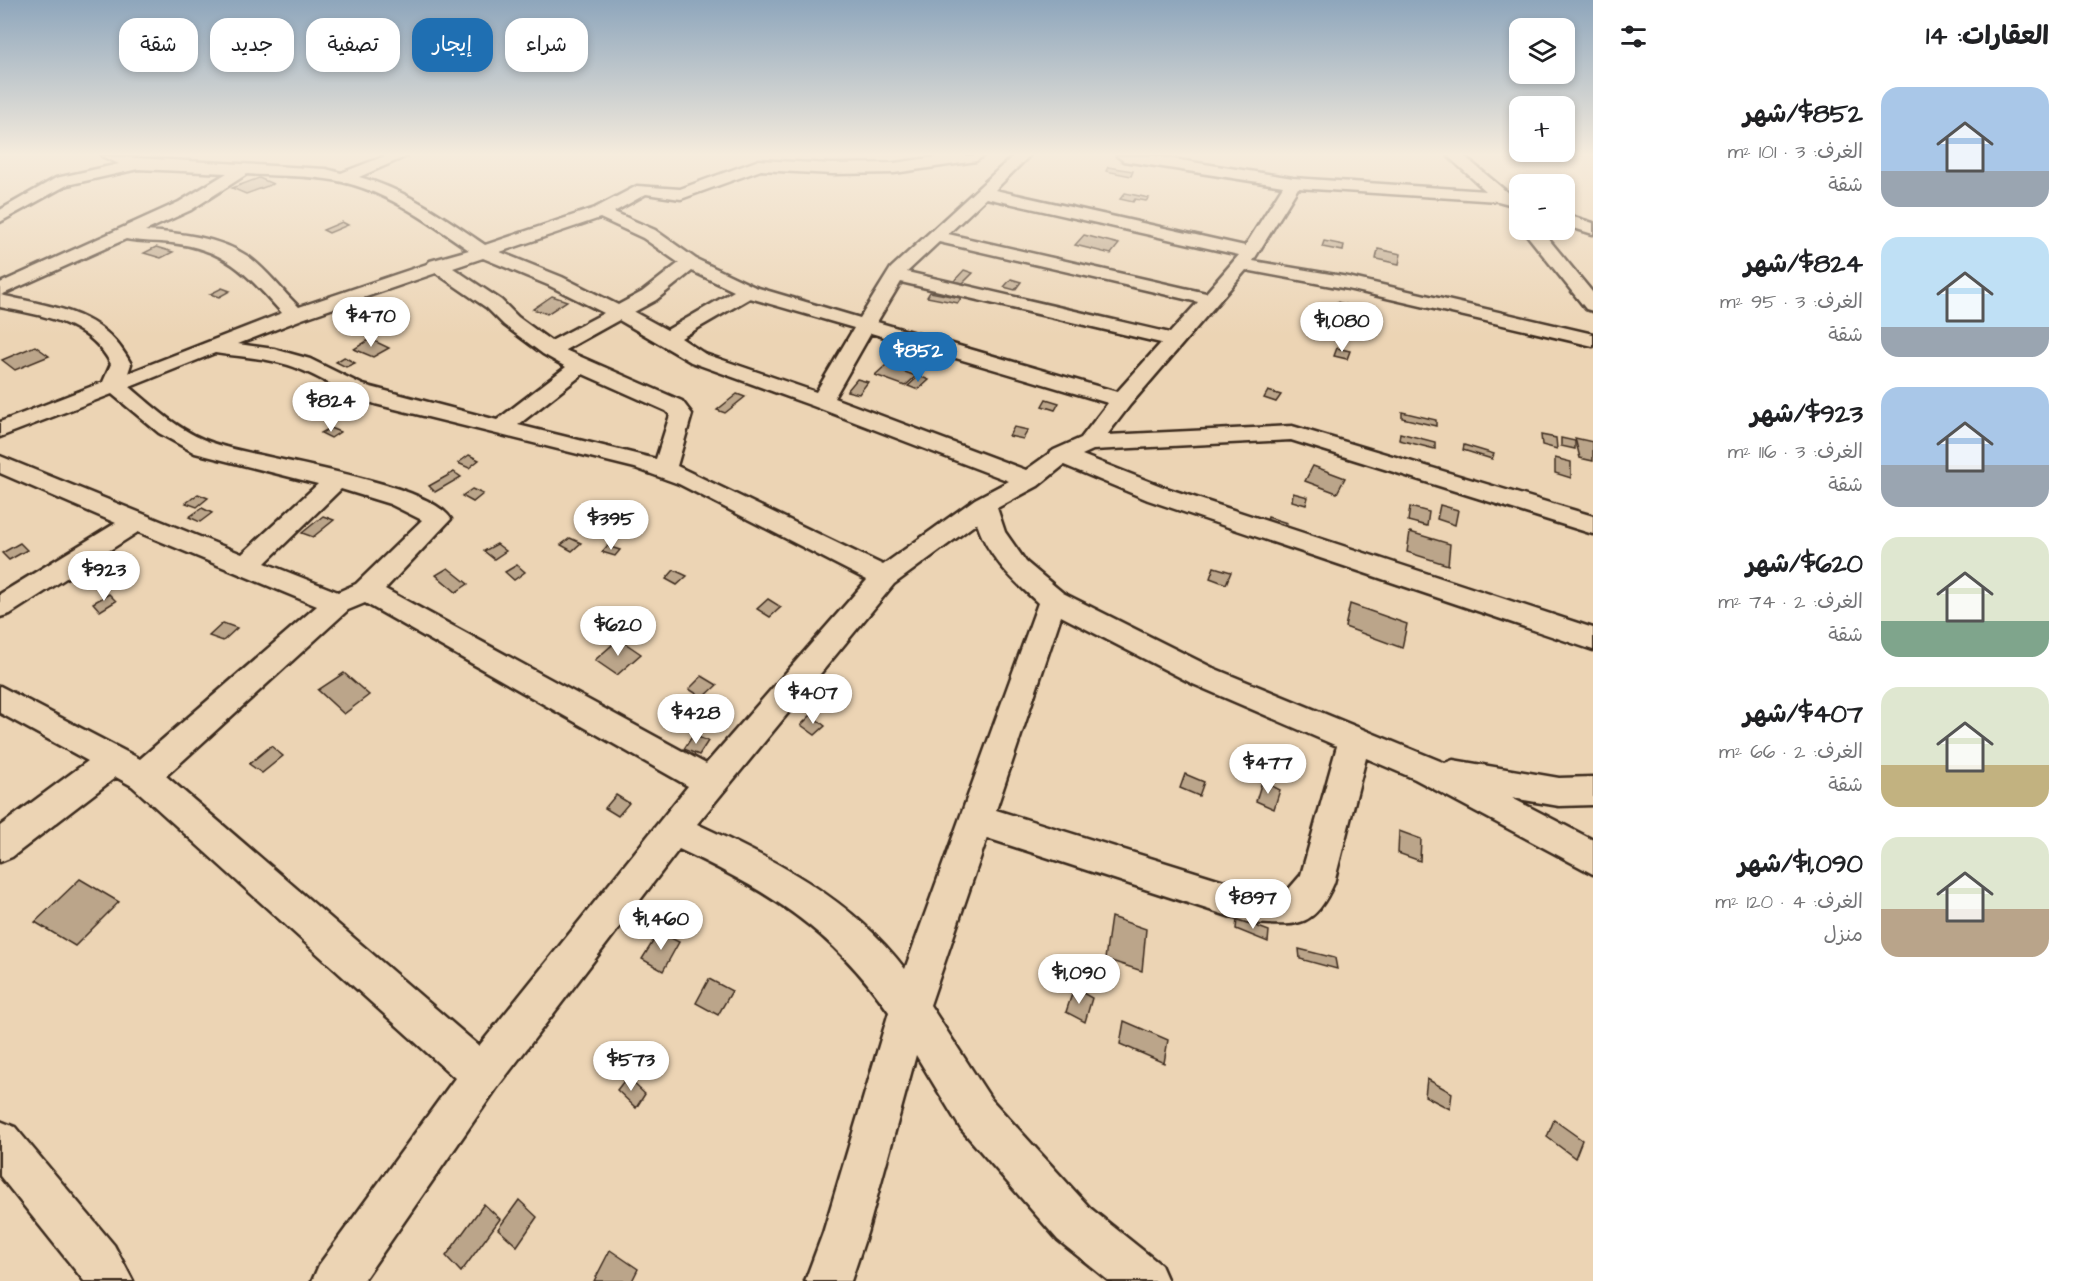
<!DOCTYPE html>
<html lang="ar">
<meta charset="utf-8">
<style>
:root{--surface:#fff;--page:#f2f2f2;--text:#202124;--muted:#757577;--accent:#1f6fb2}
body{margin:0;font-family:"Architects Daughter","Playpen Sans Arabic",sans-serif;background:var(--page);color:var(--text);direction:rtl;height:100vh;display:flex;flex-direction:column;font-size:22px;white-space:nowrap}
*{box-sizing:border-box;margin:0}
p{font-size:20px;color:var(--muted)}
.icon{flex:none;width:33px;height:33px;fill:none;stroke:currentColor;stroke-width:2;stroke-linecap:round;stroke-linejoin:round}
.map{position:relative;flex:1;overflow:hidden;direction:ltr}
.sheet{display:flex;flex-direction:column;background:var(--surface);width:480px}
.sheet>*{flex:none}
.hud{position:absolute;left:18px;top:18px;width:570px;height:54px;direction:rtl;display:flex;gap:12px}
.buttons{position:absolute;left:1509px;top:18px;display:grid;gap:12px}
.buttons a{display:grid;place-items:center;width:66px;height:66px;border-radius:12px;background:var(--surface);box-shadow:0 3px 9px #0003;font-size:30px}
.price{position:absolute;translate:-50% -51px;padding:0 14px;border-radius:21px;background:#fff;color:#222;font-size:20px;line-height:39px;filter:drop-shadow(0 2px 3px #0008)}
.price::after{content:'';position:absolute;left:50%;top:36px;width:18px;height:14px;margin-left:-9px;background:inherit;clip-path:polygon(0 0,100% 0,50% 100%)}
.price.selected{background:var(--accent);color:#fff}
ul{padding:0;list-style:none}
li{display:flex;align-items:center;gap:18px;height:150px;padding:0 24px}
li span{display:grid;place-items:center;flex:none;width:168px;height:120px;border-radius:18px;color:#555}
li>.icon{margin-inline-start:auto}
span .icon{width:72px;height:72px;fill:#fffc;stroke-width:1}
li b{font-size:26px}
h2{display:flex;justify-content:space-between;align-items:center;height:72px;padding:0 24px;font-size:26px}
.tag{padding:0 21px;border-radius:18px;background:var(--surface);box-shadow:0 3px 9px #0003;font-size:21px;line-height:54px}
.tag.selected{background:var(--accent);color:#fff}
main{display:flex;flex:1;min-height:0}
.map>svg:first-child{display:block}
.building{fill:#bba58a;stroke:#3b2a1e;stroke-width:1.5}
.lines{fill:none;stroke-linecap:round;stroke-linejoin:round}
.street-casing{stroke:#3b2a1e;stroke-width:5}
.street{fill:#ecd4b4;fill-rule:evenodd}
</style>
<main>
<section class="sheet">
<h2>العقارات: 14<svg class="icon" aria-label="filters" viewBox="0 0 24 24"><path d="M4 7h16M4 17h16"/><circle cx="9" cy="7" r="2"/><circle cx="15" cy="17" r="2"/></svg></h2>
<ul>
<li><span style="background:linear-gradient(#a9c7e8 70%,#9aa5b1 0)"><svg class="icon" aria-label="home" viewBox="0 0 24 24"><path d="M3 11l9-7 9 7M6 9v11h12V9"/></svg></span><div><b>$852/شهر</b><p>الغرف: 3 · 101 m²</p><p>شقة</p></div></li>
<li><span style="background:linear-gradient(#bfe0f5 75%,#9aa5b1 0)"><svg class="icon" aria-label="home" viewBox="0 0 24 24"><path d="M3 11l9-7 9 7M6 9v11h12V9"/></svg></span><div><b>$824/شهر</b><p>الغرف: 3 · 95 m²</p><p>شقة</p></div></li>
<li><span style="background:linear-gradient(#a9c7e8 65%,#9aa5b1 0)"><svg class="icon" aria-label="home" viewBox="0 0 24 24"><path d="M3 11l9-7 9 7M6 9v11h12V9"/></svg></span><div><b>$923/شهر</b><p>الغرف: 3 · 116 m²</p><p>شقة</p></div></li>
<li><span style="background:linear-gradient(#dfe7d0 70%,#7fa58c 0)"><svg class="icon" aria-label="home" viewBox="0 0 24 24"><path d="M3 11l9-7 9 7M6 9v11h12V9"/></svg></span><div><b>$620/شهر</b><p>الغرف: 2 · 74 m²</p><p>شقة</p></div></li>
<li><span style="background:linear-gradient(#dfe7d0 65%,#c2b280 0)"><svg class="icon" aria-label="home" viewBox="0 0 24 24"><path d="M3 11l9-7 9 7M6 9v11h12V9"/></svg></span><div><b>$407/شهر</b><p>الغرف: 2 · 66 m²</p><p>شقة</p></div></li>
<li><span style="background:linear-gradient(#dfe7d0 60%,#b9a48a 0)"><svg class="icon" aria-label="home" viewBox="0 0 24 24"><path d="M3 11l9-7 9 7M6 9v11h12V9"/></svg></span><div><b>$1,090/شهر</b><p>الغرف: 4 · 120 m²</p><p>منزل</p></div></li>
</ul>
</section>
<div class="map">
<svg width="1593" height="1281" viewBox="0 0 1593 1281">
<rect width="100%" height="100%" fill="#ecd4b4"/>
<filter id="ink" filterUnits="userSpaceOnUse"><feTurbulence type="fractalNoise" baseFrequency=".0167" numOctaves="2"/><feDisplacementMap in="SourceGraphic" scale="12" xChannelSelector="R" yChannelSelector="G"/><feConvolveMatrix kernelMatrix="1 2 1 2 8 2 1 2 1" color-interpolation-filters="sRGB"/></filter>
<g filter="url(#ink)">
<g class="building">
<path d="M1108,167l25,4 -2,5 -25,-5z"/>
<path d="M259,178l14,6 -27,10 -14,-6z"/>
<path d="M1125,193l24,5 -3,3 -11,-2 -2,3 -13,-3z"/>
<path d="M342,222l6,3 -19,8 -6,-3z"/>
<path d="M1084,235l35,9 -8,10 -36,-9z"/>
<path d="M1324,241l20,4 -1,6 -21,-4z"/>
<path d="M156,247l17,5 -12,6 -17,-5z"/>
<path d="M1378,249l23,5 -2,10 -23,-5z"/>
<path d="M964,270l9,3 -10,10 -9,-2z"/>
<path d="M1011,279l10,3 -6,8 -11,-3z"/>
<path d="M222,288l8,3 -11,6 -9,-3z"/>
<path d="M930,292l31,6 -3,5 -31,-6z"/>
<path d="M552,296l15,5 -20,13 -14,-5z"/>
<path d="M383,301l7,4 -45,21 -8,-5z"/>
<path d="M1337,302l22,6 -2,4 -23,-6z"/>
<path d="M370,339l19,9 -16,9 -19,-8z"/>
<path d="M35,346l14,10 -34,14 -13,-10z"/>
<path d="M1337,348l13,3 -3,8 -13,-3z"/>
<path d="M344,357l11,6 -9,4 -10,-5z"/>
<path d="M886,365l30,11 -11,10 -30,-11z"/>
<path d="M919,376l10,4 -11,10 -10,-4z"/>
<path d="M857,379l11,3 -9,12 -12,-3z"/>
<path d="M1268,391l13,4 -5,7 -12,-4z"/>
<path d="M737,394l8,3 -20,16 -8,-3z"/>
<path d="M1046,399l13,4 -4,7 -13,-4z"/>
<path d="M1402,412l34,8v6l-34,-8z"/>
<path d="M1014,427l14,3 -5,9 -14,-3z"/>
<path d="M330,428l10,4 -9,6 -10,-5z"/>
<path d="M1400,433l35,9v7l-36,-9z"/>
<path d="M1541,435l15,3 1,11 -15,-4z"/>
<path d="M1561,438l14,3v8l-14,-3z"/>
<path d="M1575,438l18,4v19l-13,-3z"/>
<path d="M1464,445l30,9 -2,5 -29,-9z"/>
<path d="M469,455l10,5 -10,8 -11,-5z"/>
<path d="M1555,458l16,4v16l-16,-5z"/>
<path d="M1313,466l32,12 -8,15 -32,-12z"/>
<path d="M454,472l7,5 -26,15 -6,-6z"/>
<path d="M472,489l11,5 -10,8 -11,-6z"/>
<path d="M1293,493l15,4 -2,8 -14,-4z"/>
<path d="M198,494l10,4 -11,9 -11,-4z"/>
<path d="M1440,505l18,5 -3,15 -18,-6z"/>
<path d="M1410,507l19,5 -2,14 -19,-5z"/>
<path d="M202,508l10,5 -12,9 -11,-5z"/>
<path d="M323,516l11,4 -21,17 -11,-4z"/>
<path d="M1268,517l19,6 -3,8 -18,-6z"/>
<path d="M1410,532l40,12 -2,21 -41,-13z"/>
<path d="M570,538l11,5 -9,8 -11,-6z"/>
<path d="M20,543l7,7 -18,10 -7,-7z"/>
<path d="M497,544l9,7 -12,8 -10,-8z"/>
<path d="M607,546l13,4 -5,6 -13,-4z"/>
<path d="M119,560l5,6 -32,16 -5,-6z"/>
<path d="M517,565l8,7 -11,8 -9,-8z"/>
<path d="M1214,567l17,5 -5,12 -16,-6z"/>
<path d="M448,568l20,16 -12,8 -20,-17z"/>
<path d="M674,570l13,6 -10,9 -11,-6z"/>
<path d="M109,594l7,7 -16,10 -7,-8z"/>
<path d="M768,599l13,8 -11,10 -13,-8z"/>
<path d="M1350,604l57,20 -5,24 -57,-21z"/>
<path d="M613,616l13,6 -8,7 -12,-6z"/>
<path d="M223,623l14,5 -14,13 -14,-5z"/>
<path d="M619,639l22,15 -24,21 -22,-15z"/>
<path d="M344,673l25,22 -25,19 -26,-24z"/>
<path d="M702,676l15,9 -14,13 -14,-9z"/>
<path d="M811,715l14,11 -10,9 -14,-10z"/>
<path d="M693,735l15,6 -9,14 -15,-6z"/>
<path d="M271,746l12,10 -21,17 -13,-9z"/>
<path d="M1185,774l19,8 -5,14 -19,-8z"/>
<path d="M1262,781l18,9 -6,19 -18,-8z"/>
<path d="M616,795l13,8 -11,13 -13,-8z"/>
<path d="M1399,831l22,8 -1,22 -22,-8z"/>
<path d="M80,879l39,23 -44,44 -40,-24z"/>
<path d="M1111,917l35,12 -4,42 -37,-12z"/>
<path d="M1237,919l32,12 -1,11 -32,-13z"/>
<path d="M659,932l20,10 -16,29 -21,-12z"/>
<path d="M1299,949l36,9 2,11 -37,-10z"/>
<path d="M709,979l23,12 -14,24 -22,-12z"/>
<path d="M1074,988l18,10 -7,24 -19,-10z"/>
<path d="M1124,1021l44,19 -4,23 -44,-19z"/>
<path d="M627,1077l18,17 -9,14 -19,-18z"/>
<path d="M1427,1079l25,14 -2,16 -25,-13z"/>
<path d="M1554,1120l28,20 -7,18 -28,-21z"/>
<path d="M519,1200l18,17 -20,29 -19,-17z"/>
<path d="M484,1204l16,15 -39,53 -15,-16z"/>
<path d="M610,1250l28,19 -6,12h-38z"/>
</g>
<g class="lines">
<g class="street-casing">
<g id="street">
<path d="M102,156l224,13 15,4 44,-17h22l-48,21c46,12 87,41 126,68l110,-37 42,-22 43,3 79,-29 73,4 62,-1 49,-7h40l-7,5 -82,12 -62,1 -71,-4 -80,29 -35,-5 -32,18 41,18 41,29 59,28 105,31 31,-50 122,-112h16l-34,34 250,56 38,-60 -159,-25 -7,-5h37l139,22 193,13 -38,-35h16l44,37 12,4v10l-22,-6 -200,-13 -45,73 95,16 245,57v12l-245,-57 -102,-19 -116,135 -23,30 185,-9 301,90v18l-302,-94 -198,10 -11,5 84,33 427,140v22l-445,-150 -84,-35 -26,21 -41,22 8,24 21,30 37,31 150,75 232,95 8,-3 106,18 34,-1v28l-34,1 -47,-8 81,42v34l-178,-95 -49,-21 -32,125c-21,48 -38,42 -84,40l-263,-85 -57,167 61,94 99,109 71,57 7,16h-59l-51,-41 -97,-111 -45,-74 -49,178 -16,48h-46l18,-48 66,-221c-59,-84 -119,-120 -210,-163l-183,240 -133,192h-51l7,-16 136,-187 -323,-292 -16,-9 -104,80 -12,5v-36l88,-65 -88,-48v-27l140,73 177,-153 -179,-74 -128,82 -10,3v-23l116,-71 -116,-50v-17l242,98 76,-70 -123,-31 -36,-20 -47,-39 -112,43v-15l103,-40 8,-18c-22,-43 -68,-48 -111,-57v-24l179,-81 48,-29 -89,-4 -71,16 -67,37v-12l56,-32 63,-14zM247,174c26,2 53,1 79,5 54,7 100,41 143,71l-39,11 -3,3 -128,43c-17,-16 -31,-36 -50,-50 -30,-20 -69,-24 -104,-26l46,-21zM986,198l253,57 -33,38 -258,-59zM600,218l43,20 36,25 -37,29 -24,13 -56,-28 -62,-25zM126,239c15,3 31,2 46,4 54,6 76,32 110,70l-154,60 3,-9c-28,-54 -76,-56 -130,-69zM939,242l259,60 -28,31 -263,-61zM483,258l65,27 56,28 -53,28 -33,-24 -17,-17 -48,-32zM692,271l42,20 -67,39 -33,-18 22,-12zM436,273l51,35 17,17 39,29 23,13 -69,53 -134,-35 -53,-26 -36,-10 -36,-5 64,-25zM901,282l260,61 -44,49 -240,-70zM750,298l104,30 -38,64 -111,-38 -24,-16zM619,320l72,42 122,44 196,75 -34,18 -92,66 -206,-99 15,-52 -10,-13 -117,-51zM871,333l237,70 -27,35 -27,12 -28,20 -192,-72zM215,353c26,4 54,5 79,14 27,10 51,27 81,37l260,64 44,16 188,96 -161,184 -321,-175 66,-70c-25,-39 -190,-59 -238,-76 -32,-10 -58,-35 -83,-56zM583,374l83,37 4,4 -14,44 -138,-34zM341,489l49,15 32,16 -66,64 -18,8 -73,-29zM977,523c10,33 36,57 61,80l-133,366c-53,-70 -130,-109 -208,-145l197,-240zM365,603l323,183 -209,260 -313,-270 182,-166zM1061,616l132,68 144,62 -36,129 -13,15 -38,-1 -254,-79z"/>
<path d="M1564,214l29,9v11l-29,-9z"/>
<path d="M1523,230h18l52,63v18l-7,-2z"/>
<path d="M0,1121l15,6 99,118 19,36h-49l-84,-105z"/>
</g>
</g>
<use href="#street" class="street"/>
</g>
</g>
<linearGradient id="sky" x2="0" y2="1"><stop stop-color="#8ea6bc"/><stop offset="0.46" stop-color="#f6ecdd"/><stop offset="1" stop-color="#f6ecdd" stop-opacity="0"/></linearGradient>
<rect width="1593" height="336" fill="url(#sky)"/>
</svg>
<div class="buttons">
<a><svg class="icon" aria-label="layers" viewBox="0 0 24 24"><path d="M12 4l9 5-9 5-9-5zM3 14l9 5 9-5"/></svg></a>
<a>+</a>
<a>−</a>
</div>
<b class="price" style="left:371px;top:348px">$470</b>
<b class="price" style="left:1342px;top:353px">$1,080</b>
<b class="price selected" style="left:918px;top:383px">$852</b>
<b class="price" style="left:331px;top:433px">$824</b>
<b class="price" style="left:611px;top:551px">$395</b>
<b class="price" style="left:104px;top:602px">$923</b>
<b class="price" style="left:618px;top:657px">$620</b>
<b class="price" style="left:813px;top:725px">$407</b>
<b class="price" style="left:696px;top:745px">$428</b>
<b class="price" style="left:1268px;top:795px">$477</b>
<b class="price" style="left:1253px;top:930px">$897</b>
<b class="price" style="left:661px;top:951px">$1,460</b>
<b class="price" style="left:1079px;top:1005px">$1,090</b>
<b class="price" style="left:631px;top:1092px">$573</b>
<div class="hud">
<a class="tag">شراء</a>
<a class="tag selected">إيجار</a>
<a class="tag">تصفية</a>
<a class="tag">جديد</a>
<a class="tag">شقة</a>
</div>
</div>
</main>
